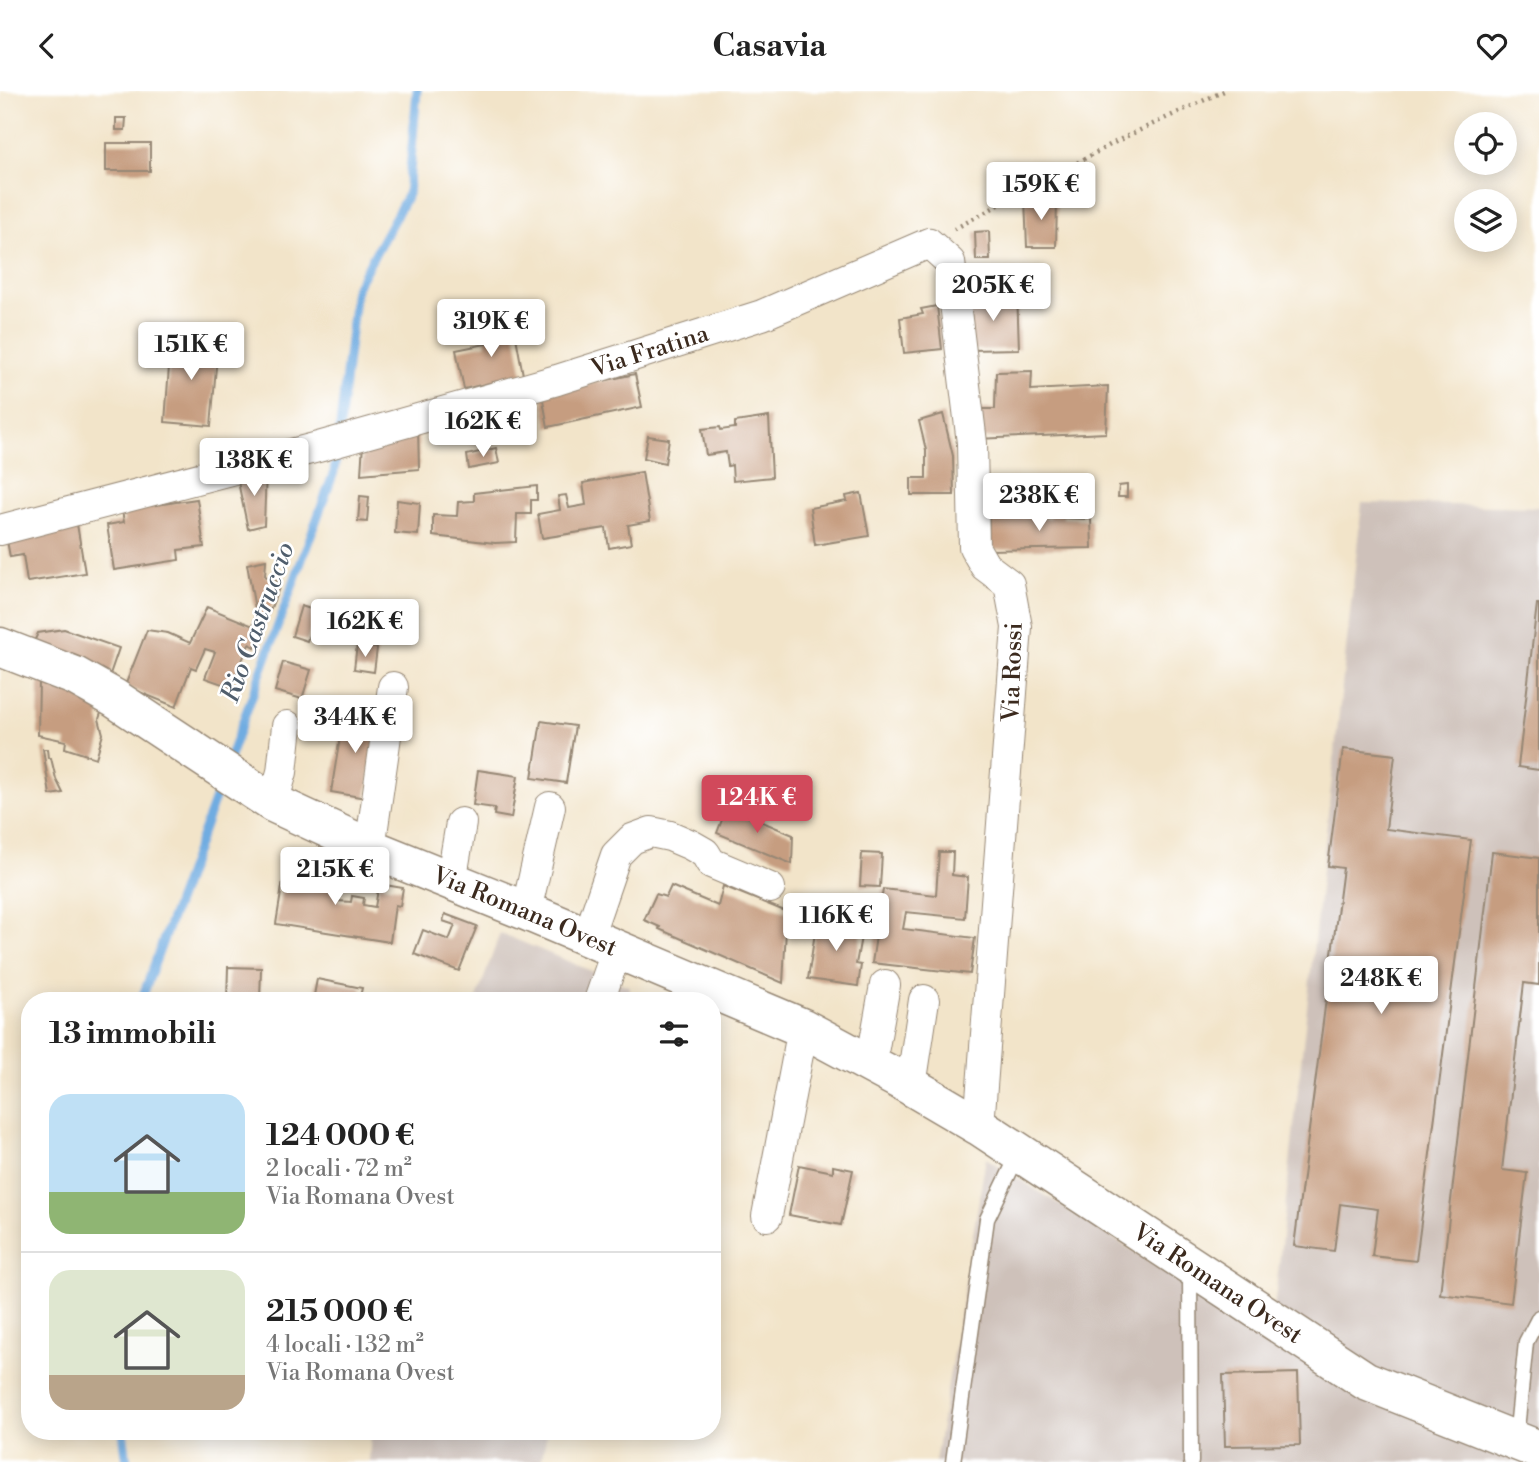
<!DOCTYPE html>
<html lang="it">
<meta charset="utf-8">
<style>
:root{--surface:#fff;--page:#f2f2f2;--text:#222;--muted:#767676;--line:#e0e0e0;--accent:#d1495b}
body{margin:0;font-family:"Libre Bodoni",serif;background:var(--page);color:var(--text);height:100vh;display:flex;flex-direction:column;font-size:26px;white-space:nowrap}
*{box-sizing:border-box;margin:0}
p{font-size:23px;color:var(--muted)}
.icon{flex:none;width:38px;height:38px;fill:none;stroke:currentColor;stroke-width:2;stroke-linecap:round;stroke-linejoin:round}
.map{position:relative;flex:1;overflow:hidden}
.drawer{position:absolute;left:21px;top:901px;width:700px;height:448px;display:flex;flex-direction:column;background:var(--surface);border-radius:28px;box-shadow:0 4px 18px #0003}
.drawer>*{flex:none}
.controls{position:absolute;left:1454px;top:21px;display:grid;gap:14px}
.controls a{display:grid;place-items:center;width:63px;height:63px;border-radius:50%;background:var(--surface);box-shadow:0 4px 18px #0003;font-size:35px}
.price{position:absolute;translate:-50% -60px;padding:0 16px;border-radius:7px;background:#fff;color:#222;font-size:23px;line-height:46px;filter:drop-shadow(0 2px 4px #0008)}
.price::after{content:'';position:absolute;left:50%;top:42px;width:21px;height:16px;margin-left:-10px;background:inherit;clip-path:polygon(0 0,100% 0,50% 100%)}
.price.on{background:var(--accent);color:#fff}
ul{padding:0;list-style:none}
li{display:flex;align-items:center;gap:21px;height:175px;padding:0 28px}
li+li{border-top:2px solid var(--line)}
li span{display:grid;place-items:center;flex:none;width:196px;height:140px;border-radius:21px;color:#555}
li>.icon{margin-inline-start:auto}
span .icon{width:84px;height:84px;fill:#fffc;stroke-width:1}
li b{font-size:30px}
h2{display:flex;justify-content:space-between;align-items:center;height:84px;padding:0 28px;font-size:30px}
header{display:flex;justify-content:space-between;align-items:center;height:91px;padding:0 28px;background:var(--surface);font-size:32px;font-weight:700}
.map>svg:first-child{display:block}
.industrial{fill:#cec1ba}
.lines{fill:none;stroke-linecap:round;stroke-linejoin:round}
.stream{stroke:#70ace1;stroke-width:9}
.building{fill:#c69d80}
.lane-casing{stroke:#968774;stroke-width:17}
.street-casing{stroke:#968774;stroke-width:32}
.secondary-casing{stroke:#968774;stroke-width:41}
.path{stroke:#968774;stroke-width:4.5;stroke-dasharray:2 5;stroke-linecap:butt}
.lane{stroke:#fff;stroke-width:14}
.street{stroke:#fff;stroke-width:30}
.secondary{stroke:#fff;stroke-width:38}
.labels{text-anchor:middle;stroke-width:5;stroke-linejoin:round;paint-order:stroke}
.street-label{font-size:24px;fill:#3b2a1e;stroke:#fff}
.water-label{font-size:26px;font-style:italic;fill:#505e6c;stroke:#fff}
</style>
<header><svg class="icon" aria-label="back" viewBox="0 0 24 24"><path d="M15 5l-7 7 7 7"/></svg>Casavia<svg class="icon" aria-label="heart" viewBox="0 0 24 24"><path d="M12 20l-8-8c-3-5 5-10 8-4 3-6 11-1 8 4z"/></svg></header>
<div class="map">
<svg width="1539" height="1371" viewBox="0 0 1539 1371">
<rect width="100%" height="100%" fill="#fff"/>
<filter id="ink" filterUnits="userSpaceOnUse"><feTurbulence type="fractalNoise" baseFrequency=".0143" numOctaves="2"/><feDisplacementMap in="SourceGraphic" scale="14" xChannelSelector="R" yChannelSelector="G"/><feConvolveMatrix kernelMatrix="1 2 1 2 8 2 1 2 1" color-interpolation-filters="sRGB"/></filter>
<filter id="wash" filterUnits="userSpaceOnUse"><feTurbulence type="fractalNoise" baseFrequency=".00686" numOctaves="4" result="noise"/><feDisplacementMap in="SourceGraphic" scale="28" xChannelSelector="R" yChannelSelector="G"/><feGaussianBlur stdDeviation="1.57" result="paint"/><feColorMatrix in="noise" values="0 0 0 0 0 0 0 0 0 0 0 0 0 0 0 0 0 1.4 0 .05"/><feComposite in="paint" operator="in"/></filter>
<g filter="url(#wash)">
<rect width="100%" height="100%" fill="#f2e4c9"/>
<g class="industrial">
<path d="M1362,412l177,4v955h-604l51,-304 281,177 8,-34z"/>
<path d="M500,842l130,54 -3,14h-151z"/>
<path d="M371,1341v-1l176,1 -6,30h-172z"/>
</g>
<g class="lines">
<g class="stream">
<path d="M339,344l17,-147 52,-94 9,-103"/>
<path d="M228,671l106,-290 3,-23"/>
<path d="M141,910l81,-222"/>
<path d="M123,1340l4,31"/>
</g>
</g>
<g id="blocks">
<g class="building">
<path d="M116,27h10l-1,12h-9z"/>
<rect x="106" y="52" width="44" height="28"/>
<path d="M1025,107h32l-1,49h-29z"/>
<path d="M989,140l1,29h-14l-1,-28z"/>
<path d="M1017,200l2,58 -50,1 -8,-47 37,-1v-10z"/>
<path d="M937,215l5,43 -38,4 -4,-35 23,-4 -2,-5z"/>
<path d="M514,235l9,49 -59,14 -8,-39 30,-6 -2,-13z"/>
<path d="M171,248l47,4 -7,83 -46,-4z"/>
<path d="M1032,280l-1,19 77,-4 -2,47 -129,6 -2,-30h20l1,-37z"/>
<path d="M635,283l7,33 -94,20 -6,-33z"/>
<path d="M525,307l6,23 -70,20 -6,-20z"/>
<path d="M943,323l10,42 1,39h-43v-17h15v-28l-7,-29z"/>
<path d="M769,326l3,60 -39,4 -1,-16 -4,1 -2,-14 -20,3 -4,-26 18,-2 1,3 14,-2v-6z"/>
<path d="M418,337l1,41 -58,5 2,-30z"/>
<path d="M648,345l21,3 -4,24 -21,-5z"/>
<path d="M496,357l3,15 -30,6 -2,-14z"/>
<path d="M266,380l-2,54 -16,4 -11,-52z"/>
<path d="M642,381l8,49 -22,4 3,19 -22,4 -3,-20 -64,10 -4,-24 22,-4 -2,-14 8,-1 3,13 17,-3 -3,-22z"/>
<path d="M1127,394v12h-9l1,-11z"/>
<path d="M537,395v14h-6v14h-14l-1,28 -21,1 -62,-7v-21l24,1 1,-14 16,-1v-8z"/>
<path d="M861,402l8,43 -54,9 -5,-37 37,-7 -1,-5z"/>
<path d="M360,405l9,1 -2,25 -9,-1z"/>
<path d="M197,408l7,48 -26,3 1,10 -65,10 -7,-45 17,-3 -2,-12z"/>
<path d="M397,409l23,3 -2,32 -23,-2z"/>
<path d="M1050,421h13v6l28,1 1,29 -104,2 1,-35h44v3h16z"/>
<path d="M77,433l8,49 -58,9 -4,-27 -13,2 -4,-22z"/>
<path d="M266,469l-1,16 16,7 -26,64 -6,-3 -18,43 -26,-9 10,-26 -10,-3 -9,20 -5,-2 -15,40 -51,-21 22,-56 21,3 22,10 17,-36 46,19 3,-12 -9,-50z"/>
<path d="M1537,513h2v166l-21,-3z"/>
<path d="M301,515l16,5 -10,30 -15,-5z"/>
<path d="M64,538l55,19 -10,29 -77,-31 6,-13z"/>
<path d="M357,554l20,3 -3,24 -20,-3z"/>
<path d="M283,571l28,8 -9,29 -27,-8z"/>
<path d="M39,588l64,28 -4,12 4,15 -7,24 -31,-10 1,-7 -28,-6z"/>
<path d="M344,622l35,6 -13,79 -35,-6z"/>
<path d="M541,630l34,5 -9,57 -34,-5z"/>
<path d="M43,658h4l1,9h3l5,21 7,14 -13,2z"/>
<path d="M1343,658l52,6 -9,74 85,11 -55,421 -44,-5 6,-47 -38,-5 -6,47 -40,-5 49,-378 -15,-2z"/>
<path d="M478,679l40,6 -7,42 -17,-3 1,-7 -22,-3z"/>
<path d="M727,716l66,28 -1,29 -75,-31z"/>
<path d="M939,761h14l-1,23 16,2 -3,41 -59,-6 -3,17 72,9 -5,36 -98,-11 11,-74 53,6z"/>
<path d="M1492,761l47,6v127l-15,-2 -22,187 25,3 -16,130 -71,-9z"/>
<path d="M862,762l20,1 -2,33 -20,-1z"/>
<path d="M285,777l57,9 -4,24 13,1 1,-6 12,2 -1,7 12,2 4,-23 24,4 -3,18 -5,-1 -5,37 -114,-18z"/>
<path d="M671,795l47,20 5,-20 64,26 -4,71 -124,-54 1,-2 -16,-7 12,-26 10,3z"/>
<path d="M445,823l32,12 -18,45 -45,-17 9,-24 26,10 6,-15 -12,-4z"/>
<path d="M817,828l46,7 -7,38 5,1 -3,21 -50,-7z"/>
<path d="M228,876l33,1 -1,33h-33z"/>
<path d="M317,888l45,9 -3,13 -21,-3v3h-25z"/>
<path d="M799,1074l34,7v-6l20,4 -12,55 -52,-10z"/>
<path d="M1298,1282l2,72 -75,1 -2,-71z"/>
</g>
</g>
</g>
<g filter="url(#ink)">
<use href="#blocks" fill-opacity="0" stroke="#968774" stroke-width="2"/>
<g class="lines">
<g class="lane-casing">
<g id="lane">
<path d="M1190,1180l1,191"/>
<path d="M1516,1348l10,-97 13,-25"/>
<path d="M953,1371l34,-243 31,-64"/>
</g>
</g>
<g class="street-casing">
<g id="street">
<path id="s1" d="M0,439l322,-84 235,-66 205,-65 167,-72 21,19 22,181 2,104 11,19 24,18 8,43 -38,499"/>
<path d="M273,712l9,-31 5,-46"/>
<path d="M370,757l23,-161"/>
<path d="M451,791l10,-59"/>
<path d="M526,820l24,-104"/>
<path d="M588,846l28,-82 16,-16 19,-7 19,4 21,9 14,8 6,10 59,25"/>
<path d="M599,910l18,-52"/>
<path d="M871,973l14,-79"/>
<path d="M911,995l13,-86"/>
<path d="M767,1125l36,-188"/>
</g>
</g>
<g class="secondary-casing">
<g id="secondary">
<path id="s2" d="M0,556l75,29 39,22 159,105 97,45 156,63 277,117 108,58 68,40 387,255 173,69"/>
</g>
</g>
<path class="path" d="M954,138l169,-91 101,-47"/>
<use href="#lane" class="lane"/>
<use href="#street" class="street"/>
<use href="#secondary" class="secondary"/>
</g>
</g>
<g class="labels">
<g class="street-label">
<text dy="8" stroke="none"><textPath href="#s1" startOffset="674">Via Fratina</textPath></text>
<text transform="translate(1012 581) rotate(-88)" y="8">Via Rossi</text>
<text dy="8" stroke="none"><textPath href="#s2" startOffset="590">Via Romana Ovest</textPath></text>
<text dy="8" stroke="none"><textPath href="#s2" startOffset="1379">Via Romana Ovest</textPath></text>
</g>
<g class="water-label">
<text transform="translate(257 531) rotate(-70)" y="9">Rio Castruccio</text>
</g>
</g>
</svg>
<div class="controls">
<a><svg class="icon" aria-label="locate" viewBox="0 0 24 24"><circle cx="12" cy="12" r="6"/><path d="M12 2v4M12 18v4M2 12h4M18 12h4"/></svg></a>
<a><svg class="icon" aria-label="layers" viewBox="0 0 24 24"><path d="M12 4l9 5-9 5-9-5zM3 14l9 5 9-5"/></svg></a>
</div>
<b class="price" style="left:1041px;top:131px">159K €</b>
<b class="price" style="left:993px;top:232px">205K €</b>
<b class="price" style="left:491px;top:268px">319K €</b>
<b class="price" style="left:191px;top:291px">151K €</b>
<b class="price" style="left:483px;top:368px">162K €</b>
<b class="price" style="left:254px;top:407px">138K €</b>
<b class="price" style="left:1039px;top:442px">238K €</b>
<b class="price" style="left:365px;top:568px">162K €</b>
<b class="price" style="left:355px;top:664px">344K €</b>
<b class="price on" style="left:757px;top:744px">124K €</b>
<b class="price" style="left:335px;top:816px">215K €</b>
<b class="price" style="left:836px;top:862px">116K €</b>
<b class="price" style="left:1381px;top:925px">248K €</b>
<section class="drawer">
<h2>13 immobili<svg class="icon" aria-label="filters" viewBox="0 0 24 24"><path d="M4 7h16M4 17h16"/><circle cx="9" cy="7" r="2"/><circle cx="15" cy="17" r="2"/></svg></h2>
<ul>
<li><span style="background:linear-gradient(#bfe0f5 70%,#8fb573 0)"><svg class="icon" aria-label="home" viewBox="0 0 24 24"><path d="M3 11l9-7 9 7M6 9v11h12V9"/></svg></span><div><b>124 000 €</b><p>2 locali · 72 m²</p><p>Via Romana Ovest</p></div></li>
<li><span style="background:linear-gradient(#dfe7d0 75%,#b9a48a 0)"><svg class="icon" aria-label="home" viewBox="0 0 24 24"><path d="M3 11l9-7 9 7M6 9v11h12V9"/></svg></span><div><b>215 000 €</b><p>4 locali · 132 m²</p><p>Via Romana Ovest</p></div></li>
</ul>
</section>
</div>
